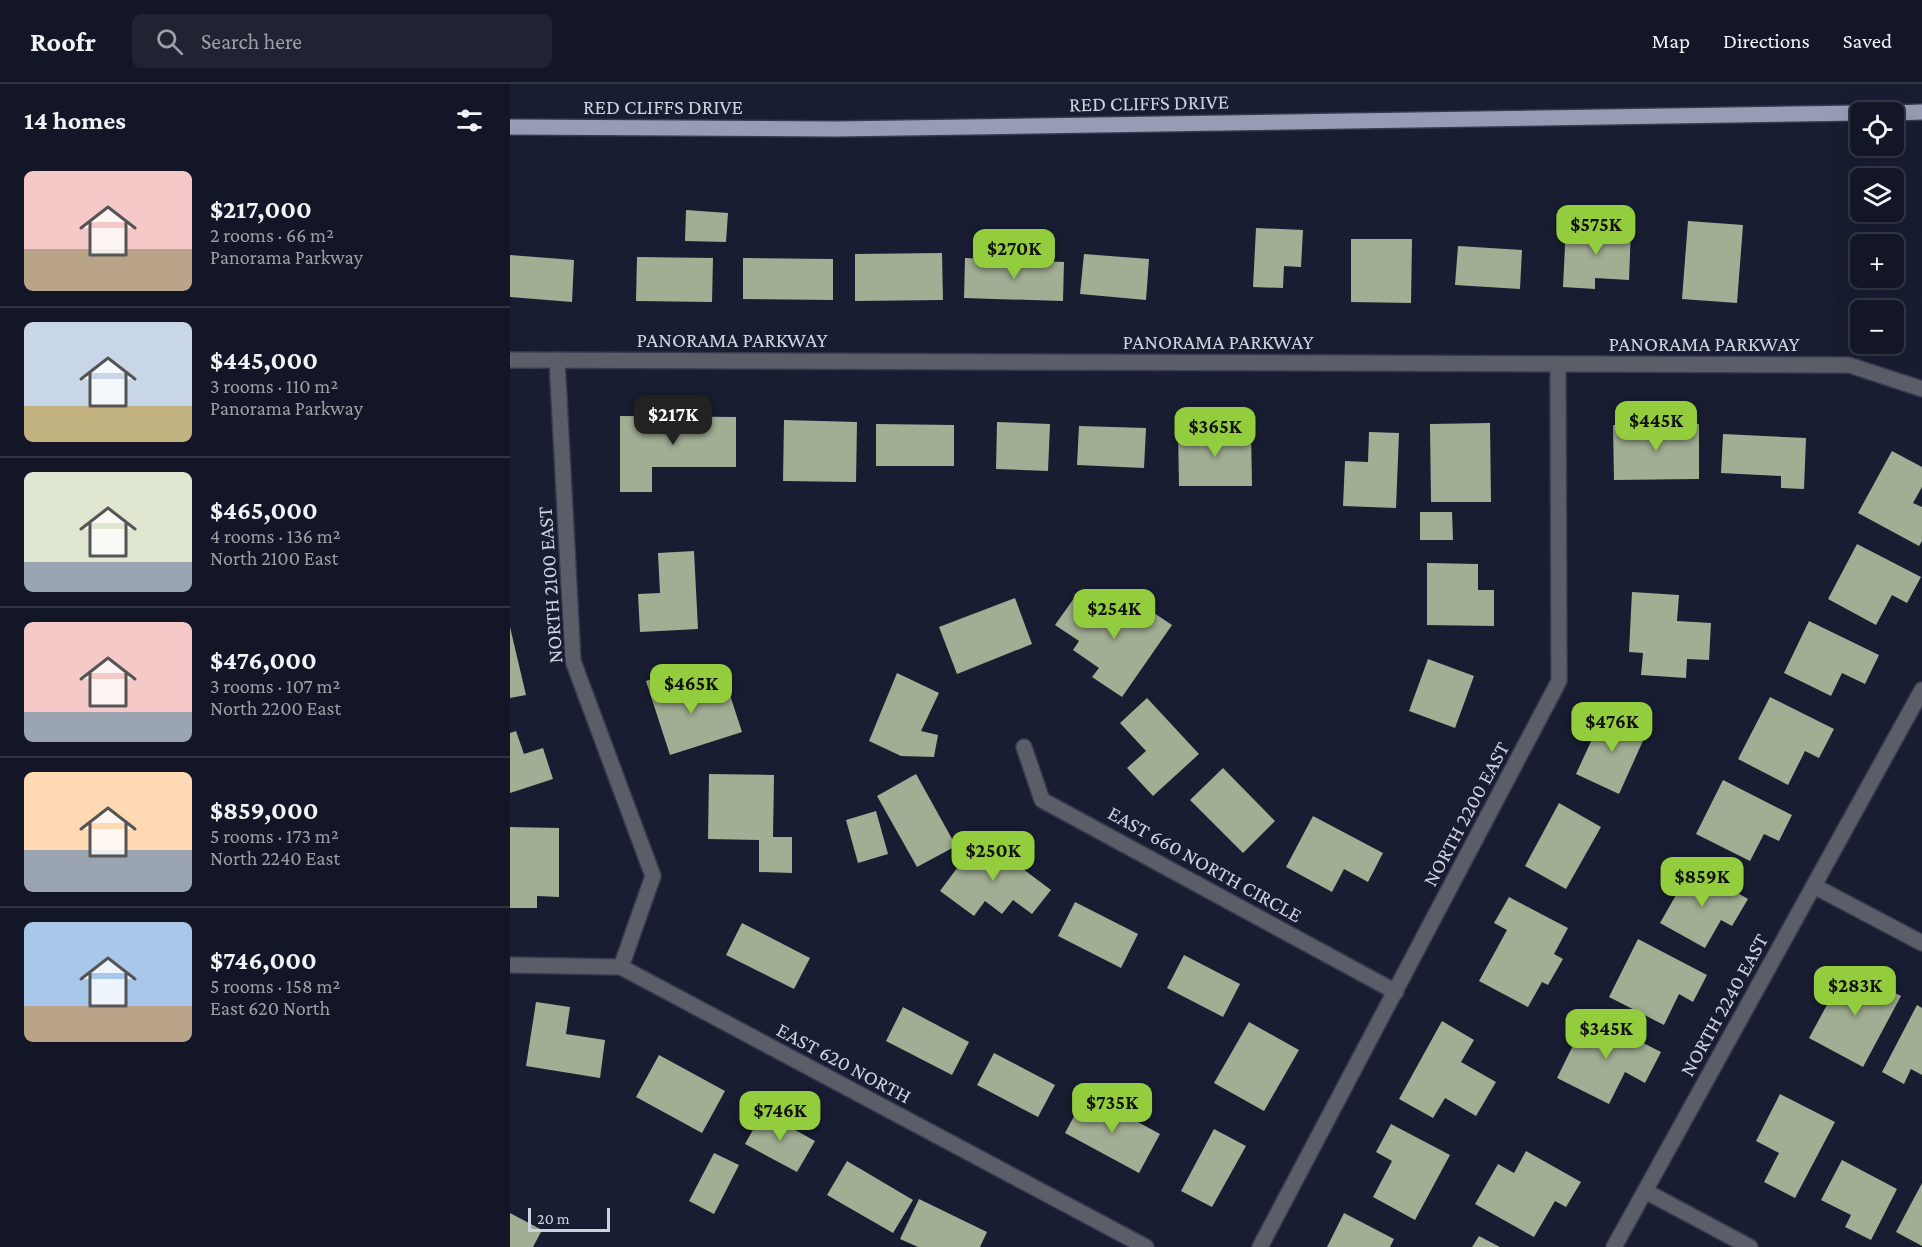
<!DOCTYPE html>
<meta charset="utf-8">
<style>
:root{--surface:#131626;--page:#202332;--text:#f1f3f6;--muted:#9d9fa7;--line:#323543;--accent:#93cd3d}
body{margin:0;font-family:"Crimson Pro",serif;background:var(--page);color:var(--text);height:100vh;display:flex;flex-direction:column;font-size:22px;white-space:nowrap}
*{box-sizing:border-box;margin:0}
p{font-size:20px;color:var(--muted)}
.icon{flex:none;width:33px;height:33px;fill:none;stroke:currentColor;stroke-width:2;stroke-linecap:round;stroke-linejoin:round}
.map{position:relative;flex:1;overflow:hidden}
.panel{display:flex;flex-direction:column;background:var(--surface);width:510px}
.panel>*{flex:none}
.fabs{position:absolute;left:1340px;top:18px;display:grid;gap:12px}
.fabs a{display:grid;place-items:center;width:54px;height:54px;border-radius:9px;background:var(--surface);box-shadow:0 6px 24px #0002,0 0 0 2px var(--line);font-size:30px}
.scale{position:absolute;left:18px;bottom:15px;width:82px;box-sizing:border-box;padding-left:6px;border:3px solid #ced1df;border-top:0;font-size:16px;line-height:21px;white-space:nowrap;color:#ced1df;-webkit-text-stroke:4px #191d32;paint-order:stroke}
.price{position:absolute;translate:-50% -51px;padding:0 14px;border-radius:12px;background:var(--accent);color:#111;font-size:20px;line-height:39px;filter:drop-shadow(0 2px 3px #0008)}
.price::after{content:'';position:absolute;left:50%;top:36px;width:18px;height:14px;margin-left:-9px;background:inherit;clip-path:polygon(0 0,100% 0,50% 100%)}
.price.on{background:#222;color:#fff}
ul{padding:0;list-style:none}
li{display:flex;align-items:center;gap:18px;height:150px;padding:0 24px}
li+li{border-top:2px solid var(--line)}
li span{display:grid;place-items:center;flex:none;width:168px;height:120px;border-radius:9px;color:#555}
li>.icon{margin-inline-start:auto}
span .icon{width:72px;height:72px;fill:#fffc;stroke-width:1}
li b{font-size:26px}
h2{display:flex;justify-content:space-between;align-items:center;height:72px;padding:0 24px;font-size:26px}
header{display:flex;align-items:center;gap:36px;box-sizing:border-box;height:84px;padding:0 30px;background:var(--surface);border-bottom:2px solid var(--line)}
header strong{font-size:28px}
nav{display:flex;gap:33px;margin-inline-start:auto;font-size:21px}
.search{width:420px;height:54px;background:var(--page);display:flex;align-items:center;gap:15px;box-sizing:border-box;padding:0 21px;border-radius:9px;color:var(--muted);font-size:22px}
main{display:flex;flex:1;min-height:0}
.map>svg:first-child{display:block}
.building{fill:#a1ae93}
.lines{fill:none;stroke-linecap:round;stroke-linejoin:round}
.minor-casing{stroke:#363a4e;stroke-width:18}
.major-casing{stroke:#363a4e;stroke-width:18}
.minor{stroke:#5b5d68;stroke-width:15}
.major{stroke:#979cb4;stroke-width:15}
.labels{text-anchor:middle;stroke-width:6;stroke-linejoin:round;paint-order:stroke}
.street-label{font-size:21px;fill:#ced1df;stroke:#191d32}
</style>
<header>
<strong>Roofr</strong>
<div class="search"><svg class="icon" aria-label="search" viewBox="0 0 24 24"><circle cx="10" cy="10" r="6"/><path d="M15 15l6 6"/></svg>Search here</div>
<nav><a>Map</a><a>Directions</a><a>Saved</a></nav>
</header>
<main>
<section class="panel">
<h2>14 homes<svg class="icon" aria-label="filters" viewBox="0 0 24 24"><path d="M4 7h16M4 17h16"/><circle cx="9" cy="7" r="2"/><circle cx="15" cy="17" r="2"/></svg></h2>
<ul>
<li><span style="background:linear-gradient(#f6c9c9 65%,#b9a48a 0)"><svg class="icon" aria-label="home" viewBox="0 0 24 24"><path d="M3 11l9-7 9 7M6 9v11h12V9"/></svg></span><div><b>$217,000</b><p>2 rooms · 66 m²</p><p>Panorama Parkway</p></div></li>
<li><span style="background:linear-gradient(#c9d6e8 70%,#c2b280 0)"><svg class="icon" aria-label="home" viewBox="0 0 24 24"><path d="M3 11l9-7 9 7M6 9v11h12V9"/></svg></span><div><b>$445,000</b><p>3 rooms · 110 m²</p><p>Panorama Parkway</p></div></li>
<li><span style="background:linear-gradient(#dfe7d0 75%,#9aa5b1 0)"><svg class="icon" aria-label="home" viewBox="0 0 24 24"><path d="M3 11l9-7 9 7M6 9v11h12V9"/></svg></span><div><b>$465,000</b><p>4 rooms · 136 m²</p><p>North 2100 East</p></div></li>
<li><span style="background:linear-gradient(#f6c9c9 75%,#9aa5b1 0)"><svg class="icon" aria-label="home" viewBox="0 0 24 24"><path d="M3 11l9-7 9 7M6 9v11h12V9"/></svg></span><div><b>$476,000</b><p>3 rooms · 107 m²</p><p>North 2200 East</p></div></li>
<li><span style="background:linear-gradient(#ffd9b3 65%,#9aa5b1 0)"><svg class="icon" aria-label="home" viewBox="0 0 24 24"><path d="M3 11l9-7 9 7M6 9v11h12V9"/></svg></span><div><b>$859,000</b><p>5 rooms · 173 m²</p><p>North 2240 East</p></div></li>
<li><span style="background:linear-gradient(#a9c7e8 70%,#b9a48a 0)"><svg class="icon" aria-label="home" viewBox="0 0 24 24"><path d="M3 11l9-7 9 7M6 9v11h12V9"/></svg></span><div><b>$746,000</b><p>5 rooms · 158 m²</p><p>East 620 North</p></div></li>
</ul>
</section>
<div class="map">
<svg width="1412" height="1163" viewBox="0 0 1412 1163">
<rect width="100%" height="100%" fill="#191d32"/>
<g class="building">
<path d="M176,126l42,3 -2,29 -41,-1z"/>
<path d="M1178,137l55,4 -6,78 -55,-4z"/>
<path d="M1056,142l65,3 -2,51 -34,-2v11l-32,-2z"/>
<path d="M746,144l47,2 -2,37 -17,-1 -1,22 -30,-1z"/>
<path d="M841,155h61l-1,64 -60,-1z"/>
<path d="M948,162l64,4 -2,39 -65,-4z"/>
<path d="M432,169l1,47 -88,1v-47z"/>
<path d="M574,170l65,5 -3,41 -66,-6z"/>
<path d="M0,171l64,5 -2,42 -62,-5z"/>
<path d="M127,173l76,1 -1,44 -76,-1z"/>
<path d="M233,174l90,1v41l-90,-1z"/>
<path d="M455,174l99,4 -1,39 -99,-3z"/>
<path d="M110,332l116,1v50h-84v25h-32z"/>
<path d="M274,336l73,2 -1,60 -73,-1z"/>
<path d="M487,338l53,2 -2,47 -52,-2z"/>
<path d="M980,339l1,79h-60l-1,-78z"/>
<path d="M366,340l78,1v41h-78z"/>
<path d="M1189,340v55l-85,1 -1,-55z"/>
<path d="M569,342l67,2 -2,40 -67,-3z"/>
<path d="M668,345h73l1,57h-73z"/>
<path d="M859,348l30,1 -3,75 -53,-2 2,-45 23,1z"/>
<path d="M1213,350l83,4 -2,51 -23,-1v-12l-60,-3z"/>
<path d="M1382,367l30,16v20l-9,16 9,4v34l-3,5 -61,-33z"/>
<path d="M910,428h32l1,28h-33z"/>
<path d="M1347,460l64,33 -14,26 -15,-8 -16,30 -48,-26z"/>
<path d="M184,467l4,78 -58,3 -2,-38 22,-1 -2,-40z"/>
<path d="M917,479l51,1v26h16v36l-67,-1z"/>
<path d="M1122,508l47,3 -2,26 34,2 -2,37 -22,-1 -1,19 -45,-3 2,-22 -14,-1z"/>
<path d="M567,510l37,26 16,-23 42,28 -50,72 -30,-20 7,-9 -26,-18 6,-9 -24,-16z"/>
<path d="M505,514l17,46 -75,30 -18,-47z"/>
<path d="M1299,537l70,34 -14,29 -23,-11 -11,23 -47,-23z"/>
<path d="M0,543l16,68 -16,3z"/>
<path d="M918,575l46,17 -19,52 -46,-17z"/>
<path d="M170,586l11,34 38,-12 13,40 -72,23 -24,-74z"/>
<path d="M387,589l42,20 -18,38 17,4 -4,22 -33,-1 -32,-15z"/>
<path d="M1260,613l64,32 -15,29 -14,-7 -17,34 -50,-26z"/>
<path d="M637,614l52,56 -46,42 -26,-28 19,-17 -26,-28z"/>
<path d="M1094,629l43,19 -28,62 -43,-20z"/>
<path d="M6,647l8,23 19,-6 10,31 -43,14v-60z"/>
<path d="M713,684l52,53 -32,32 -53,-53z"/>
<path d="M199,690l65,1 -1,62h19v36l-33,-1v-32l-51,-1z"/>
<path d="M406,690l40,72 -39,21 -40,-71z"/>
<path d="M1213,696l69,35 -13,26 -15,-7 -14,27 -54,-27z"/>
<path d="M1049,719l42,24 -35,62 -41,-23z"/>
<path d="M366,727l12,43 -30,9 -12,-43z"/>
<path d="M803,732l70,37 -15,29 -24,-13 -12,23 -46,-25z"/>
<path d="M0,743l49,1v69l-22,-1v12h-27z"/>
<path d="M470,753l71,53 -19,24 -19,-14 -11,14 -17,-13 -11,15 -34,-25z"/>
<path d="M1182,783l56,32 -16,27 -11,-6 -16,28 -45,-25z"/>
<path d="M999,813l59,31 -14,26 9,5 -15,26 -6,-3 -14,25 -49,-26 28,-51 -13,-7z"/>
<path d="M565,818l63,32 -17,34 -63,-32z"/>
<path d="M232,839l68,35 -16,31 -68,-34z"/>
<path d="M1128,855l69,36 -14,27 -14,-8 -15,31 -55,-28z"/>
<path d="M674,871l56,29 -17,33 -56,-29z"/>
<path d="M1337,884l54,28 -38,71 -54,-29z"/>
<path d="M26,918l34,5 -4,27 39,6 -5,38 -74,-12z"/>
<path d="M1407,921l5,3v67l-11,-6 -7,15 -22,-12z"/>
<path d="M393,923l66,35 -17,33 -66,-34z"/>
<path d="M1078,931l73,37 -16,31 -20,-11 -16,32 -52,-26z"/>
<path d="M932,937l32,19 -13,22 35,20 -20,34 -31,-18 -12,20 -34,-19z"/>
<path d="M739,938l50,28 -35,61 -50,-28z"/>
<path d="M484,969l61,32 -17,32 -61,-32z"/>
<path d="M149,971l66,36 -23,42 -66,-36z"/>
<path d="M576,1010l74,40 -21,39 -74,-40z"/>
<path d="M1270,1010l55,28 -40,76 -31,-16 15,-29 -23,-12z"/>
<path d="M253,1028l52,29 -18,31 -52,-28z"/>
<path d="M881,1040l59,31 -35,65 -42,-23 19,-36 -16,-9z"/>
<path d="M704,1045l32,17 -34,61 -31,-16z"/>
<path d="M1016,1067l55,31 -15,25 -11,-6 -21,36 -59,-33 23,-40 16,9z"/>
<path d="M204,1069l25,12 -25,49 -25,-13z"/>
<path d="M1332,1076l55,29 -26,51 -26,-13 6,-12 -30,-15z"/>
<path d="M337,1077l66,39 -20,33 -66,-38z"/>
<path d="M1412,1099v63l-26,-14z"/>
<path d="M409,1115l68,33 -7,15h-62l-18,-8z"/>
<path d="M0,1129l32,17 -9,17h-23z"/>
<path d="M834,1129l50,26 -4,8h-63z"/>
<path d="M969,1152l21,11h-28z"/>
</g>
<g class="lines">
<g class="minor-casing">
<g id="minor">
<path d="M0,276l1339,5 73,24"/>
<path d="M47,276l16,301 80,215 -32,91"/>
<path d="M514,663l18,53 354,192"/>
<path d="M1304,802l108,57"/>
<path d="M0,881l111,2 525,280"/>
<path d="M1135,1107l105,56"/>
<path d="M750,1163l299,-566 -1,-317"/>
<path d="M1104,1163l308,-557"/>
</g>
</g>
<g class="major-casing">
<g id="major">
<path d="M1383,29l29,-1"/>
<path d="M0,43l326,2 1024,-16"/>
</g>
</g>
<use href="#minor" class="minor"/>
<use href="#major" class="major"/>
</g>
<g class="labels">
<g class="street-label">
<text transform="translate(639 19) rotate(-1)" y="7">RED CLIFFS DRIVE</text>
<text x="153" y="30">RED CLIFFS DRIVE</text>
<text x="222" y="263">PANORAMA PARKWAY</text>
<text x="708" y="265">PANORAMA PARKWAY</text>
<text x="1194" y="267">PANORAMA PARKWAY</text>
<text transform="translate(40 501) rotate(-94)" y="7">NORTH 2100 EAST</text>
<text transform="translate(956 730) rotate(-62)" y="7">NORTH 2200 EAST</text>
<text transform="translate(695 780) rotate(29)" y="7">EAST 660 NORTH CIRCLE</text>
<text transform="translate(1214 921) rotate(-61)" y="7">NORTH 2240 EAST</text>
<text transform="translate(334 979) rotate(28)" y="7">EAST 620 NORTH</text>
</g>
</g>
</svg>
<div class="fabs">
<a><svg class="icon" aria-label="locate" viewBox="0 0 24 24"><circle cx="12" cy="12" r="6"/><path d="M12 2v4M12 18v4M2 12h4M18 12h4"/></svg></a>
<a><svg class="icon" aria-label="layers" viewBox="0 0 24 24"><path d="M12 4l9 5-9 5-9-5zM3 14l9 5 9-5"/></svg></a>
<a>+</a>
<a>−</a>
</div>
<div class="scale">20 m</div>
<b class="price" style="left:1086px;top:172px">$575K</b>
<b class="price" style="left:504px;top:196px">$270K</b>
<b class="price on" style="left:163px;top:362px">$217K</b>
<b class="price" style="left:1146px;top:368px">$445K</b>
<b class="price" style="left:705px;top:374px">$365K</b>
<b class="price" style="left:604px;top:556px">$254K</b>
<b class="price" style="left:181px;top:631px">$465K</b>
<b class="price" style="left:1102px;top:669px">$476K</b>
<b class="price" style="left:483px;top:798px">$250K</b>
<b class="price" style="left:1192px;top:824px">$859K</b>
<b class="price" style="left:1345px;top:933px">$283K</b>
<b class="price" style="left:1096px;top:976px">$345K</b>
<b class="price" style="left:602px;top:1050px">$735K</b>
<b class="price" style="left:270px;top:1058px">$746K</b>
</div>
</main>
